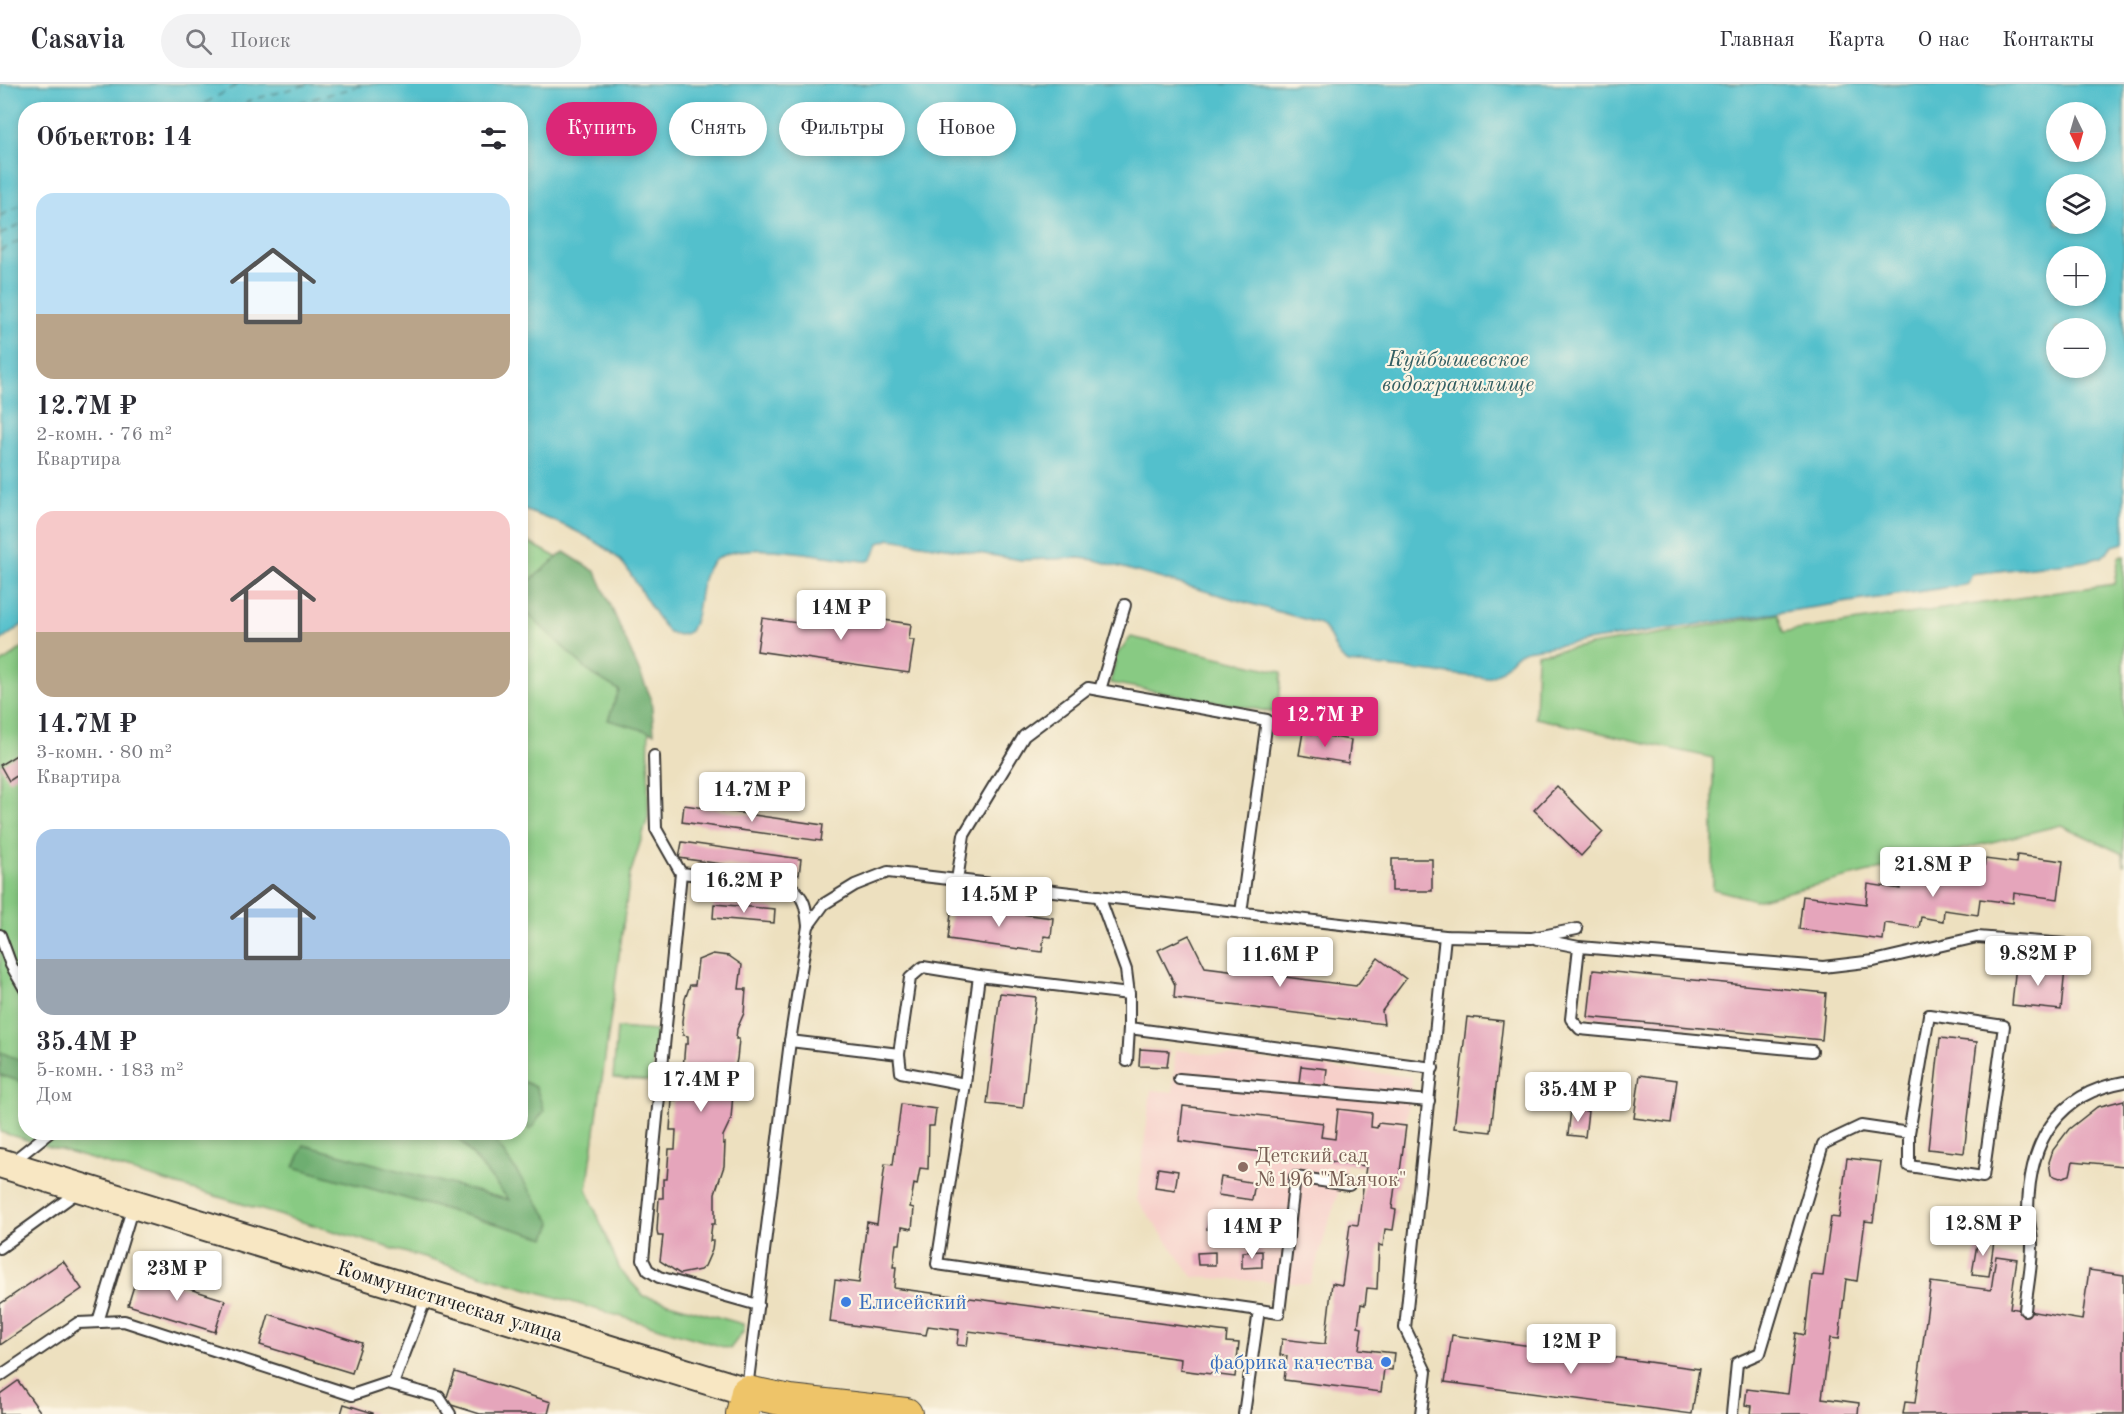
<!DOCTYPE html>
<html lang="ru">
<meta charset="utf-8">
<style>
:root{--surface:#fff;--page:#f2f2f3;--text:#2b2b33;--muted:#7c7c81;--line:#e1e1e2;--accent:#db2777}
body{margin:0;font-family:"Old Standard TT",serif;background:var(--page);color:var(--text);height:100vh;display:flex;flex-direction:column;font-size:22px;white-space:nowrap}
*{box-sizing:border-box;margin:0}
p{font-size:20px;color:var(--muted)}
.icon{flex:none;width:33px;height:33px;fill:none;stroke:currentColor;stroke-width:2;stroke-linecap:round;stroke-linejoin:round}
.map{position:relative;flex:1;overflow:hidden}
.details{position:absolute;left:18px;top:18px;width:510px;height:1038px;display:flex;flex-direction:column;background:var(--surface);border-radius:24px;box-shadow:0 3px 9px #0003}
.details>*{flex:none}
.guide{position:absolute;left:546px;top:18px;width:570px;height:54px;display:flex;gap:12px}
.needle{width:39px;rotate:175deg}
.buttons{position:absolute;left:2046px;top:18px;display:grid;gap:12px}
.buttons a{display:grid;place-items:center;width:60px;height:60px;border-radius:50%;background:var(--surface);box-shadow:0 3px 9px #0003;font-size:30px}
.price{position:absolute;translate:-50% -51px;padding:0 14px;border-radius:6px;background:#fff;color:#222;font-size:20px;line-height:39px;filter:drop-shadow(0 2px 3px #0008)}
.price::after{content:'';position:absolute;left:50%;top:36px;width:18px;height:14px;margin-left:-9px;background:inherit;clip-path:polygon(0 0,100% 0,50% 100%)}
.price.selected{background:var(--accent);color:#fff}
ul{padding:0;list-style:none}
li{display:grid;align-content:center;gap:12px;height:318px;padding:0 18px}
li span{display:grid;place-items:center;height:186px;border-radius:18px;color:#555}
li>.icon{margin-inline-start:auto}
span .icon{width:108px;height:108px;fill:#fffc;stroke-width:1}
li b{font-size:26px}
h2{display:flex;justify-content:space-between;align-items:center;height:72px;padding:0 18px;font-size:26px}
.pill{padding:0 21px;border-radius:27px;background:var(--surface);box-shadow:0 3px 9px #0003;font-size:21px;line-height:54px}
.pill.selected{background:var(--accent);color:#fff}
header{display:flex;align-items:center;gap:36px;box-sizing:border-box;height:84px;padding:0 30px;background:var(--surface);border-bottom:2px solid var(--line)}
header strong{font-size:28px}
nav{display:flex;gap:33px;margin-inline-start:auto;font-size:21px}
.search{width:420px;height:54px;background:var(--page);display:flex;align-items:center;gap:15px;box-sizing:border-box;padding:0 21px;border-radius:33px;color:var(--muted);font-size:22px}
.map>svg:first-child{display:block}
.built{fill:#f7d0ca}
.green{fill:#88ca83;stroke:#527350;stroke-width:1.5}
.forest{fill:#6eae71;stroke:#456546;stroke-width:1.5}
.water{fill:#53c0cc;stroke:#386e74;stroke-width:1.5;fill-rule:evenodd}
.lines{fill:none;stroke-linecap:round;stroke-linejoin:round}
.ferry{stroke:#325e62;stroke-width:1.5;stroke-dasharray:8 6;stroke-linecap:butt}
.building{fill:#e5a5bb}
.lane-casing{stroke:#3b3934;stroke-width:14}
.secondary-casing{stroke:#3b3934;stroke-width:32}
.primary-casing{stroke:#3b3934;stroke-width:34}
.lane{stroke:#fff;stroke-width:10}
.secondary{stroke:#f8e7c3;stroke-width:28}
.primary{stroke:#eec469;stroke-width:32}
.education-dot{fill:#8d6e63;stroke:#fcf5e5;stroke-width:2}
.shop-dot{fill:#3f7fe0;stroke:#fcf5e5;stroke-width:2}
.labels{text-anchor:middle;stroke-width:4.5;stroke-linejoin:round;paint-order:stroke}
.education-label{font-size:21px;fill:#785e54;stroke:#fcf5e5;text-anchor:start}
.street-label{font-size:21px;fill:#1c1c1c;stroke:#fcf5e5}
.shop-label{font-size:21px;fill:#366cbe;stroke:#fcf5e5;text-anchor:start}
.water-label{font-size:22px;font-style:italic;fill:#325e62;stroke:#fcf5e5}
</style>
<header>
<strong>Casavia</strong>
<div class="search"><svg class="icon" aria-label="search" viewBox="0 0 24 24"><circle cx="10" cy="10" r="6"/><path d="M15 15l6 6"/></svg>Поиск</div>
<nav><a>Главная</a><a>Карта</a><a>О нас</a><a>Контакты</a></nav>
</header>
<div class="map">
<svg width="2124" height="1330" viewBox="0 0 2124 1330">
<rect width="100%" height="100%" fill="#fcf5e5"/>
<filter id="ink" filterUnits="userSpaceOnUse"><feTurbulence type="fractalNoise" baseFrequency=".0167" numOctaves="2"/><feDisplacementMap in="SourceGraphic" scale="12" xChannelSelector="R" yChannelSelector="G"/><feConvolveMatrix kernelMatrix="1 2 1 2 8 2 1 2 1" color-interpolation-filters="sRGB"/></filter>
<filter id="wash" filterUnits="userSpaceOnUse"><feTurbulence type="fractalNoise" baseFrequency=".008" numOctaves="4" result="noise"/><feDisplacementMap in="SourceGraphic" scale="24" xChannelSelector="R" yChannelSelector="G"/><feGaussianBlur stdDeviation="1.35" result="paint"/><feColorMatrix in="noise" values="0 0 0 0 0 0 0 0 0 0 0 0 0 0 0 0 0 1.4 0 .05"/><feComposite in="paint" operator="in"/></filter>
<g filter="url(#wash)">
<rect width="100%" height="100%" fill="#ede0bf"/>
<path class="built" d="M1175,966l237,27 -12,93 -53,-6 -37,120 -117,-7 -56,-77 14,-110 22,2z"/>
<g class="green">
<path d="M521,454l72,39 56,126 -1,115 -18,57 -43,315 33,80 24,26 99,28 1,6 -14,19 -730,-217v-468l25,-18 1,486h494z"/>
<path d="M2124,472v310l-1,-12 -62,-29 -306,75 -42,-11v-131l-178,-40 2,-64 241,-40 5,18 331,-48 5,-27z"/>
<path d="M1131,553l151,35 -4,41 -168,-30 7,-29z"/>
<path d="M617,944l39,3 -4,50 -39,-3z"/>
</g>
<g class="forest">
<path d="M564,468l32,20 55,126 3,35 -46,-13 11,-30 -27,-16 -71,-66v-20z"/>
<path d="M0,968l25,10v21l-25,-8z"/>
<path d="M520,996l16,7 8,24 -14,19 -9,-12z"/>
<path d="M454,1049h36l62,90 -6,15 -252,-71 10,-22 205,55z"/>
</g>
<path class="water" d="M0,0h2124v459l-11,3 -11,11 -16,4 -114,13 -4,10 -4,1 -438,65c-17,5 -21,25 -39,28l-138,-15c-18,-9 -14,-29 -31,-40l-223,-63 -16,-2 -58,2 -131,-21 -11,4 -7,16 -4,2c-36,-1 -135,-28 -158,4 -14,19 -8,46 -20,66 -6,4 -14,5 -21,1 -7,-4 -34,-52 -41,-62 -18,-28 -76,-51 -107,-61l-1,-399h-494v512l-26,19zM2056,28h40v40h-40zM2056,100h40v40h-40zM2056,172h40v40h-40zM2056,244h40v40h-40z"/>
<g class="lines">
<g class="ferry">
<path d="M193,26l46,-26"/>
<path d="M233,26l18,-10 58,-16"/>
<path d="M272,26l95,-26"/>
<path d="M0,132l26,-14"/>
<path d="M0,151l26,-14"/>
<path d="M0,167l26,-14"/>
</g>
</g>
<g id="blocks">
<g class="building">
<path d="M814,526l97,14 -2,16h5l-5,33 -152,-22 5,-33 50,7z"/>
<path d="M1303,648l48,8 -3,23 -49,-8z"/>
<path d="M26,665v21l-17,11 -9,-16z"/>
<path d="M1557,702l46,46 -22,24 -47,-46z"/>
<path d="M684,721l139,20 -2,16 -139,-19z"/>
<path d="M682,758l119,17 -2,16 -120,-17z"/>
<path d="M2017,771l46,6 -5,38 -44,-6 -1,10 -33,-4 -2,16 -34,-5 -1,11 -22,-4 -2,11 -34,-5 -2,17 -84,-11 4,-33 63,8 2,-20 32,5 2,-10 30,4 1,-10 30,4 1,-9 20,2 1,-11 31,4z"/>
<rect x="1392" y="775" width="40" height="32"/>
<path d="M714,820l61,5 -1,14 -61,-5z"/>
<path d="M952,821l101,13 -2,19 -7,-1 -2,16 -94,-13z"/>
<path d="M1189,851l16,32 151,19 22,-28 28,21 -24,32 2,13 -210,-26 1,-13 -17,-35z"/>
<path d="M713,870l16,2 13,9 -3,24h7l-2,24 -7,16 -1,10h3l-2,20 -8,34 4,1 -1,12 -1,13 -8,17v8l2,-1 -1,23 -9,27v31h-3l-2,17h3l-1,9 -7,16 -5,4 -20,4 -20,-13 3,-25h-5l-1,-6 2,-32h4v-19h4l2,-30h6l1,-19h-6l2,-30h4l1,-8 -1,-23h7l2,-25h3v-8l-5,-1 -1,-14 3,-22 5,-14h5l3,-25z"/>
<path d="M2016,880l49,5 -4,41 -49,-5z"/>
<path d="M1593,886l233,23 -4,47 -234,-23z"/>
<path d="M1000,909l36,4 -13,111 -36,-4z"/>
<path d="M1467,933l36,4 -12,111 -37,-4z"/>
<path d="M1940,954l37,4 -13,111 -36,-4z"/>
<path d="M1140,965l29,2 -2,16 -28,-1z"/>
<path d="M1301,982l26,3 -2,17 -26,-3z"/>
<path d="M1640,991l37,5 -6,43 -37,-5z"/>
<path d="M2124,1016v66l-51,-5 -3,14 -10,3 -9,-3 -2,-13 4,-12 16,-21 28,-22z"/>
<path d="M901,1020l35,5 -2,17h-5l-1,43 -8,-1 -3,17 -3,-1 -4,23 4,1 -2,21 -10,-2 -2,17h-4l-3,23h3l-2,21 333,44 -1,10 13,1 -4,34 -55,-7 1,-11 -212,-28 -2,15 -10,-1 2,-15 -31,-4 -2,9 -96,-13 5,-42 24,3 8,-61 10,2 8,-60 8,1z"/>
<path d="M1183,1022l140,17 -2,14 14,2 3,-30 34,4 -1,14 6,1 1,-5 28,3 -8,61 -3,-1 -3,23 4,1 -3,20 -8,-1 -2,17 -4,-1 -2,44 -10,-1 -2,17 -4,-1 -3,23 4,1 -3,21 35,4 -2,17 -8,-1 -3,23 -97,-12 3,-24 -7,-1 2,-16 43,5 7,-61 10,2 8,-61 8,1 8,-59 -187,-25z"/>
<path d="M1571,1025l17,2 -3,26 -17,-2z"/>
<path d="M1847,1074l34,4 -8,60 -8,-1 -8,60 -11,-2 -7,60 -9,-1 -8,60 37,5 -1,11h-107l1,-8 -7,-1 2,-16 41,5 8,-61 9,2 7,-60 11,1 8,-59 8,1z"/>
<path d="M1158,1084l20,3 -3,19 -20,-3z"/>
<path d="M1221,1093l34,6 -3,17 -34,-5z"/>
<path d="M1210,1130l26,5 -2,14 -27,-4z"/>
<path d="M1978,1154l16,3 -5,35 -17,-2z"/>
<path d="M1262,1167v16l-20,1v-16z"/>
<path d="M1215,1168v13h-17l-1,-12z"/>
<path d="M1996,1172l21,3 -7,49 72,12 7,-50 35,5v139h-221l2,-12 10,1 16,-121 60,8z"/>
<path d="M63,1177l19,28 -82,56v-41z"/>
<path d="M138,1189l87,27 -10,32 -87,-27z"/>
<path d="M269,1230l93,29 -10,30 -92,-28z"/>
<path d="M1452,1251l247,34 -7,45 -247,-32z"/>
<path d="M455,1288l96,30 -3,12h-68l-35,-11z"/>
<path d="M18,1297l24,33h-42v-20z"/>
<path d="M344,1320l29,9v1h-32z"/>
</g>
</g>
</g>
<g filter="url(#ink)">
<use href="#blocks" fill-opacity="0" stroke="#3b3934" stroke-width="1.5"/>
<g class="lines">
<g class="lane-casing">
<g id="lane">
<path d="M1100,606l25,-85"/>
<path d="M654,672l2,73 25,44 108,12c16,12 17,22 19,41"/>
<path d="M681,789l-38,387 5,10 11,7 99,28"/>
<path d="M957,796l7,-45 60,-99 64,-48 179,32 -26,193"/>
<path d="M1099,812l27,74 3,24v34l304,40"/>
<path d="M0,851l11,30 15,26"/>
<path d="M1538,855l41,8 -8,72 9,10 232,22"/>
<path d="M1579,863l244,20 51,-6 103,-24 88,7"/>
<path d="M979,892l150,18"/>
<path d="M1929,931l75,11 -21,151 -74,-11v-33z"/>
<path d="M790,957l109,13 2,18 64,12 -28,180 322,46 -15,104"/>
<path d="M899,970l11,-76 13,-11 56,9 -14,108"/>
<path d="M1127,977l2,-33"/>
<path d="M1179,995l250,22"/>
<path d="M12,1078l38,-30"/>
<path d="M0,1164l79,-57"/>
<path d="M1259,1226l20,3 16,-136 54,8"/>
<path d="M2025,1226c2,-21 7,-43 7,-65 0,-12 -4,-24 -4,-36 1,-66 28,-115 96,-127"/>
<path d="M98,1238l35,-116"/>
<path d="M0,1292l78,-53 46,-2 228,74 36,-12 51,14 11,17"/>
<path d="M393,1300l34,-89"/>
<path d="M747,1305l43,-348 18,-115 16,-22 31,-19 33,-13 557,64 87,2 45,-9"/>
<path d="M1421,1330l5,-42 -21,-44 40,-392"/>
<path d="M1732,1330l5,-51 23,-10 63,-209 38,-18 48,7"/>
</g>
</g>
<g class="secondary-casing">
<path id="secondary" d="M0,1079l747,229"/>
</g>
<g class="primary-casing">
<path id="primary" d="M742,1330l5,-22 43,9 116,13"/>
</g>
<use href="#lane" class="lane"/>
<use href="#secondary" class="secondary"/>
<use href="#primary" class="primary"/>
</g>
</g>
<circle class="education-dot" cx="1243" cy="1083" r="6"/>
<g class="shop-dot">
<circle cx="846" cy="1218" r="6"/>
<circle cx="1386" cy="1278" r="6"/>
</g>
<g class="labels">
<g class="education-label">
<text x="1255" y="1078">Детский сад<tspan x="1255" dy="24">№196 "Маячок"</tspan></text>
</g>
<g class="street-label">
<text transform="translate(450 1217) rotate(17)" y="7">Коммунистическая улица</text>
</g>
<g class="shop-label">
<text x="858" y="1225">Елисейский</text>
<text x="1374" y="1285" text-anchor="end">фабрика качества</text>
</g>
<g class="water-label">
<text x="1458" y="282">Куйбышевское<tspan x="1458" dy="25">водохранилище</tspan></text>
</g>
</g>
</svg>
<div class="buttons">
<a><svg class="needle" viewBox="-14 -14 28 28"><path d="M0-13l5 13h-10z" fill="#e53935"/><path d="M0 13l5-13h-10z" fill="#7c7c81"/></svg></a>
<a><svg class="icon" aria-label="layers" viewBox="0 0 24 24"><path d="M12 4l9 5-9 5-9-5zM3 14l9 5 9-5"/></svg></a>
<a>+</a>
<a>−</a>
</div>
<b class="price" style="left:841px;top:557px">14M ₽</b>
<b class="price selected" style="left:1325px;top:664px">12.7M ₽</b>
<b class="price" style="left:752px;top:739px">14.7M ₽</b>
<b class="price" style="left:1933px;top:814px">21.8M ₽</b>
<b class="price" style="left:744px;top:830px">16.2M ₽</b>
<b class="price" style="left:999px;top:844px">14.5M ₽</b>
<b class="price" style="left:2038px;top:903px">9.82M ₽</b>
<b class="price" style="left:1280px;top:904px">11.6M ₽</b>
<b class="price" style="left:701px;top:1029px">17.4M ₽</b>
<b class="price" style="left:1578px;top:1039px">35.4M ₽</b>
<b class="price" style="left:1983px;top:1173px">12.8M ₽</b>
<b class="price" style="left:1252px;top:1176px">14M ₽</b>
<b class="price" style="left:177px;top:1218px">23M ₽</b>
<b class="price" style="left:1571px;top:1291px">12M ₽</b>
<div class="guide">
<a class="pill selected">Купить</a>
<a class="pill">Снять</a>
<a class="pill">Фильтры</a>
<a class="pill">Новое</a>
</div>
<section class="details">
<h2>Объектов: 14<svg class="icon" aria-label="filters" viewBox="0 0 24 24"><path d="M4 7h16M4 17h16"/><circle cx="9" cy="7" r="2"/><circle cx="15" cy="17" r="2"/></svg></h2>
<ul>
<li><span style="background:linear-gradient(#bfe0f5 65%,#b9a48a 0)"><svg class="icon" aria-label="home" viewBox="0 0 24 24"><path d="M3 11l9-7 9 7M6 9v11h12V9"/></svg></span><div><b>12.7M ₽</b><p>2-комн. · 76 m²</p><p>Квартира</p></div></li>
<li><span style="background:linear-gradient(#f6c9c9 65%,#b9a48a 0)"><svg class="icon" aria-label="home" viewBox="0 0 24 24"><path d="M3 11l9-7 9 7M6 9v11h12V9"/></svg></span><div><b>14.7M ₽</b><p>3-комн. · 80 m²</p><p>Квартира</p></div></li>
<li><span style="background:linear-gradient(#a9c7e8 70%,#9aa5b1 0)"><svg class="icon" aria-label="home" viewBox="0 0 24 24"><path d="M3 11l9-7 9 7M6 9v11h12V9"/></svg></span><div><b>35.4M ₽</b><p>5-комн. · 183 m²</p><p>Дом</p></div></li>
</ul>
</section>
</div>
